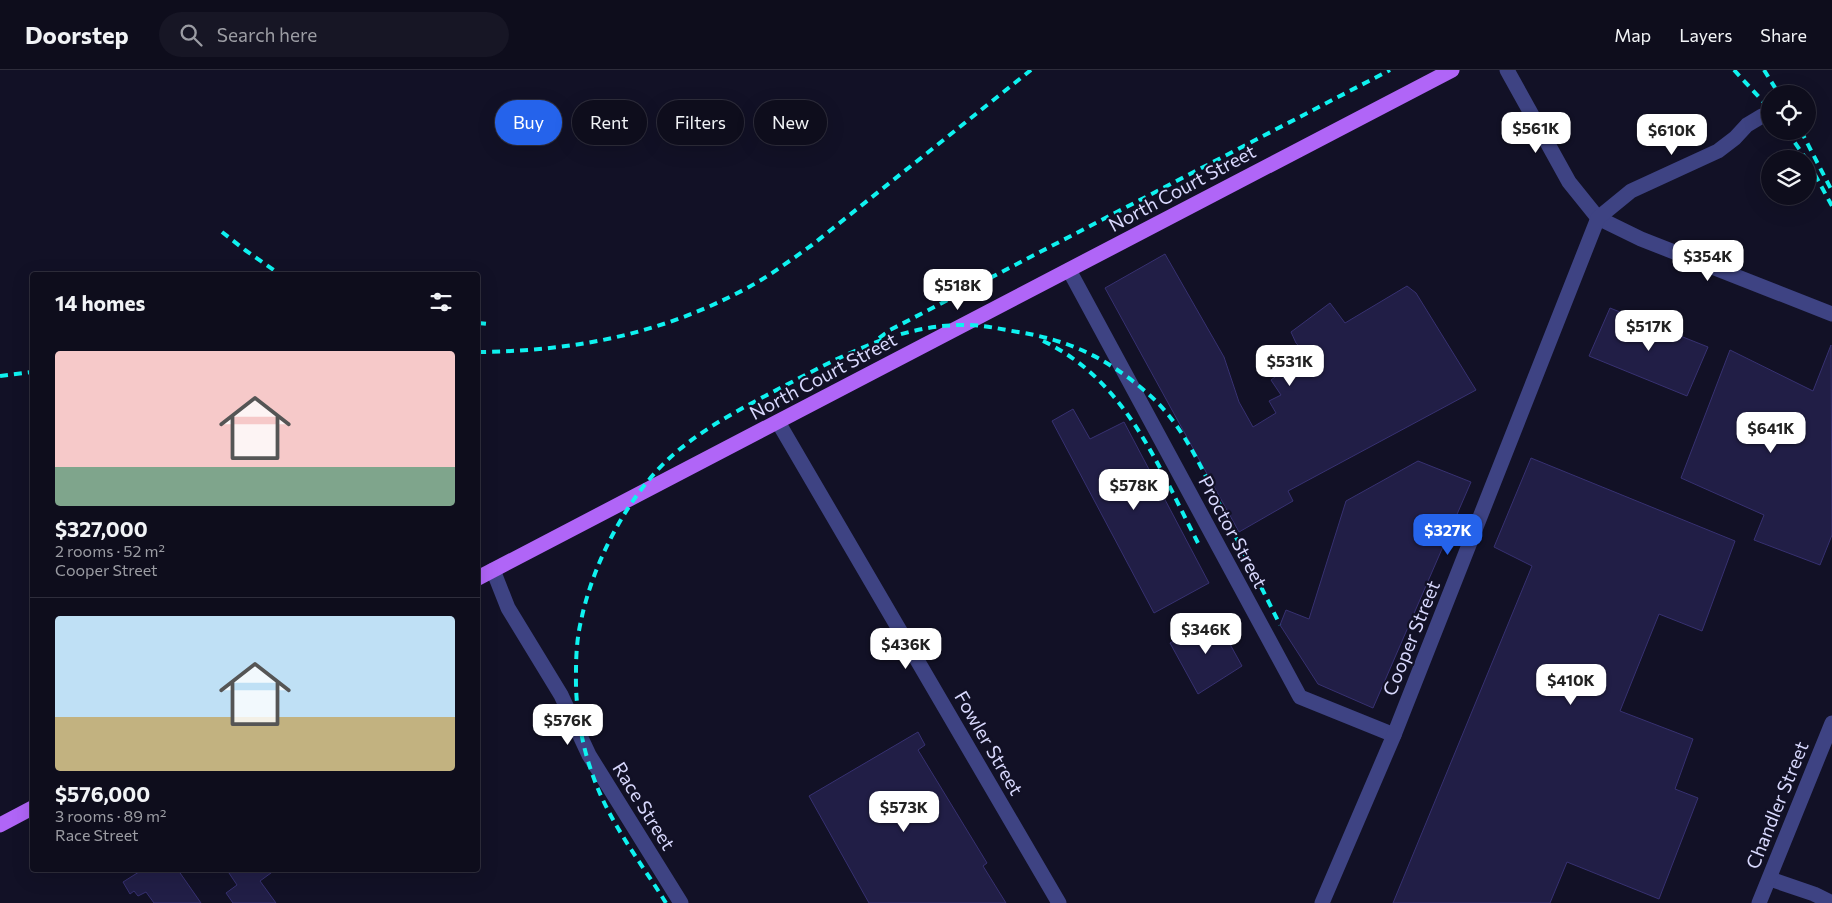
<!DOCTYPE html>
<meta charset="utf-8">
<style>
:root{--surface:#0e0d1c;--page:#171625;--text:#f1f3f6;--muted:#9b9ca3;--line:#2e2d3b;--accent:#2563eb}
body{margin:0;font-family:Commissioner,sans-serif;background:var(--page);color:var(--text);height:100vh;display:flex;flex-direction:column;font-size:19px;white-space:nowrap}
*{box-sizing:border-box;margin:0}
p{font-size:16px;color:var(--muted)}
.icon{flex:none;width:28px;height:28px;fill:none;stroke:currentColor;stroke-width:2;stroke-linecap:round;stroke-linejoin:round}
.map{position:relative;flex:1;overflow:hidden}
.drawer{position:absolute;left:30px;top:202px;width:450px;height:600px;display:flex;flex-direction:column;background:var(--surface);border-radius:5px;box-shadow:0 5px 20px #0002,0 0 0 1px var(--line)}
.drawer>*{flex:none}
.hud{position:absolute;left:495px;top:30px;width:475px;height:45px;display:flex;gap:10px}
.tools{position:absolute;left:1761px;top:15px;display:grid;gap:10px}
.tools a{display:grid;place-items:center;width:55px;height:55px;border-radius:50%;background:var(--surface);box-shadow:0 5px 20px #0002,0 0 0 1px var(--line);font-size:25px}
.price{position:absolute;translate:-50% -42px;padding:0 11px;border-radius:10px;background:#fff;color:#222;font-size:16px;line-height:32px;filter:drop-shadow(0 1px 2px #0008)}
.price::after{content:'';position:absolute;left:50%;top:30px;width:15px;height:11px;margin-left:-8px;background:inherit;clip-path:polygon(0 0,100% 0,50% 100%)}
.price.current{background:var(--accent);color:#fff}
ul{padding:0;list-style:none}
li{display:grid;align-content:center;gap:10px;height:265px;padding:0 25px}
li+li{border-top:1px solid var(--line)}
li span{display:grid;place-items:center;height:155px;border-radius:5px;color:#555}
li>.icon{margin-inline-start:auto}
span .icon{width:90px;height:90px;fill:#fffc;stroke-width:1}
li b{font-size:21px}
h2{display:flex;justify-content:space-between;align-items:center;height:60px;padding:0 25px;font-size:21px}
.tag{padding:0 18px;border-radius:22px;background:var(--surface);box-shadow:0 5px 20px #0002,0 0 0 1px var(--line);font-size:18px;line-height:45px}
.tag.current{background:var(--accent);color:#fff}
header{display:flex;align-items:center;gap:30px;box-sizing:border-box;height:70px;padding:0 25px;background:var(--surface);border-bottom:1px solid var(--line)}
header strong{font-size:24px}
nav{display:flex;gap:28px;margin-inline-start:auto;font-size:18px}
.search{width:350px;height:45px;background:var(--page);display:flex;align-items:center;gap:12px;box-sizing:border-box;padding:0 18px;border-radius:28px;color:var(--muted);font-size:19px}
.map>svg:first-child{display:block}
.building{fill:#211e46;stroke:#373171}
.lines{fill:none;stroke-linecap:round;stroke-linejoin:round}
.minor{stroke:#3e4383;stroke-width:15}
.major{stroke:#b065f7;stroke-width:15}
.rail{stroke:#0ff2f0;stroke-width:4;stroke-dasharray:8 6;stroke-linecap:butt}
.labels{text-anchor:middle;stroke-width:4.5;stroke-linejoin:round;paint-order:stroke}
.street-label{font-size:19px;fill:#d8d8fd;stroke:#121126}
</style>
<header>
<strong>Doorstep</strong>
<div class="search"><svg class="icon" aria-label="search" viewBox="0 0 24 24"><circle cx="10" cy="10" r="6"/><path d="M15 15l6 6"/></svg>Search here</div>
<nav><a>Map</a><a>Layers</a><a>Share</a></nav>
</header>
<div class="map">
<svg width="1832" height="833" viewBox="0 0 1832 833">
<rect width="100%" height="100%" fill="#121126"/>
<g class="building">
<path d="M1165,184l59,103 15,45 14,25 23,-14 -7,-12 12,-6 -10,-15 35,-26 -10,-11 -5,-11 39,-29 15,20 62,-37 9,7 60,97 -188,101 5,10 -54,31 -134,-244z"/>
<path d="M1610,238l98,39 -21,49 -98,-40z"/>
<path d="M1831,275l1,190 -12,30 -66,-25 10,-25 -83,-37 49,-128 83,41z"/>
<path d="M1073,339l17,30 34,-17 85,161 -55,30 -102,-192z"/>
<path d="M1531,388l204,83 -33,90 -43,-17 -39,97 73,28 -18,50 23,9 -39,101 -92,-37 -17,41h-157l139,-337 -38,-19z"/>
<path d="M1418,391l53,21 -98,226 -55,-24 -38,-59 6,-15 23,9 37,-118z"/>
<path d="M1215,547l27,49 -44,28 -28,-51z"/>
<path d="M918,662l7,13 -7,5 69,113 -4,3 23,37h-137l-60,-107z"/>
<path d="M142,800h36l23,33h-47l-8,-11 -8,4 -4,-5 -4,3 -7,-12z"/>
<path d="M227,800h48l-15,11 16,22h-43l-7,-10 11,-8z"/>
</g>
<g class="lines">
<g class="minor">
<path d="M1507,0l62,112 29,36 43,21 191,75"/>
<path d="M1069,200l231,427 94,38"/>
<path d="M778,352l281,481"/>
<path d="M493,500l15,38 53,87 28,60 92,148"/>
<path d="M1770,809l44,15 18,9"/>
<path d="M1322,833l72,-168 204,-517 33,-27 87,-40 17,-13 12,-13 15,-9"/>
<path d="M1759,833l73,-180"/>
</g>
<g class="major">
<path d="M478,508l974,-508"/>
<path d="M0,755l32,-17"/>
</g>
<g class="rail">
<path d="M1734,0l36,39"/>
<path d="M1764,0l15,24"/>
<path d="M1787,61l19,28"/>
<path d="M1801,61l31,60"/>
<path d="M1808,92l24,44"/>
<path d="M222,162l23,18 36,25"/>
<path d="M478,253l10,1"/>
<path d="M879,268l11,-8 500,-260"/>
<path d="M1043,271c83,39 115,125 155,202"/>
<path d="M478,282c98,-1 184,-18 271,-65 22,-12 43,-28 63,-42l219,-175"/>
<path d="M0,306l32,-4"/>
<path d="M666,833c-21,-34 -47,-68 -64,-105 -18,-39 -27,-83 -26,-126 0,-16 1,-35 5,-51 12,-59 48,-128 93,-167 35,-30 76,-50 116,-71 55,-29 113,-59 176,-58 18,0 34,4 52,7 50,8 87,25 127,59 37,31 56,76 77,118 19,39 39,77 58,116"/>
</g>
</g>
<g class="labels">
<g class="street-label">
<text transform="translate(1182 118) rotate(-28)" y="7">North Court Street</text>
<text transform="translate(823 306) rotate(-28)" y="7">North Court Street</text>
<text transform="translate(1233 462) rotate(62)" y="7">Proctor Street</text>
<text transform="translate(1411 568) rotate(-68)" y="7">Cooper Street</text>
<text transform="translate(989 673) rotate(60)" y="7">Fowler Street</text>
<text transform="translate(1777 735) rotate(-68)" y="7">Chandler Street</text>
<text transform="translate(644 736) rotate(58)" y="7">Race Street</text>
</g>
</g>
</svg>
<div class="tools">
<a><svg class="icon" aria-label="locate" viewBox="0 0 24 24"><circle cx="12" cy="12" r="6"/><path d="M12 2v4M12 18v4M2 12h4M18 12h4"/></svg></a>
<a><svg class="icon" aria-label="layers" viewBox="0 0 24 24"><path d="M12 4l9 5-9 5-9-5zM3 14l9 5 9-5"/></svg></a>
</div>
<b class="price" style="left:1536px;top:84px">$561K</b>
<b class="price" style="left:1672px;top:86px">$610K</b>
<b class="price" style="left:1708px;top:212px">$354K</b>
<b class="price" style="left:958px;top:241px">$518K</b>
<b class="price" style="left:1649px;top:282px">$517K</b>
<b class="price" style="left:1290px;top:317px">$531K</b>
<b class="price" style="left:1771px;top:384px">$641K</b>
<b class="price" style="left:1134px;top:441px">$578K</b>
<b class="price current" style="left:1448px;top:486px">$327K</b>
<b class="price" style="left:1206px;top:585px">$346K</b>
<b class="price" style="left:906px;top:600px">$436K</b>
<b class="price" style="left:1571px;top:636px">$410K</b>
<b class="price" style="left:568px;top:676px">$576K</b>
<b class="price" style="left:904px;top:763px">$573K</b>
<div class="hud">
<a class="tag current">Buy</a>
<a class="tag">Rent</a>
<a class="tag">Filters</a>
<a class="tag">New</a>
</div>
<section class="drawer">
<h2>14 homes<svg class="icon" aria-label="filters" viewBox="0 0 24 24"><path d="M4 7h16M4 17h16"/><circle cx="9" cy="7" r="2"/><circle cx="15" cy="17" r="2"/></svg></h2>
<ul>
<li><span style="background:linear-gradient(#f6c9c9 75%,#7fa58c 0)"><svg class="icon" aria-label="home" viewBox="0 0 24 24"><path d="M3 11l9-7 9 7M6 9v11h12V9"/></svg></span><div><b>$327,000</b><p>2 rooms · 52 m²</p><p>Cooper Street</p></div></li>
<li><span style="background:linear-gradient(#bfe0f5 65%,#c2b280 0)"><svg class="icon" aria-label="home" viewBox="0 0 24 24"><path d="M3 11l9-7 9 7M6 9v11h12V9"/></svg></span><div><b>$576,000</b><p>3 rooms · 89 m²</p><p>Race Street</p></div></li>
</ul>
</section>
</div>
